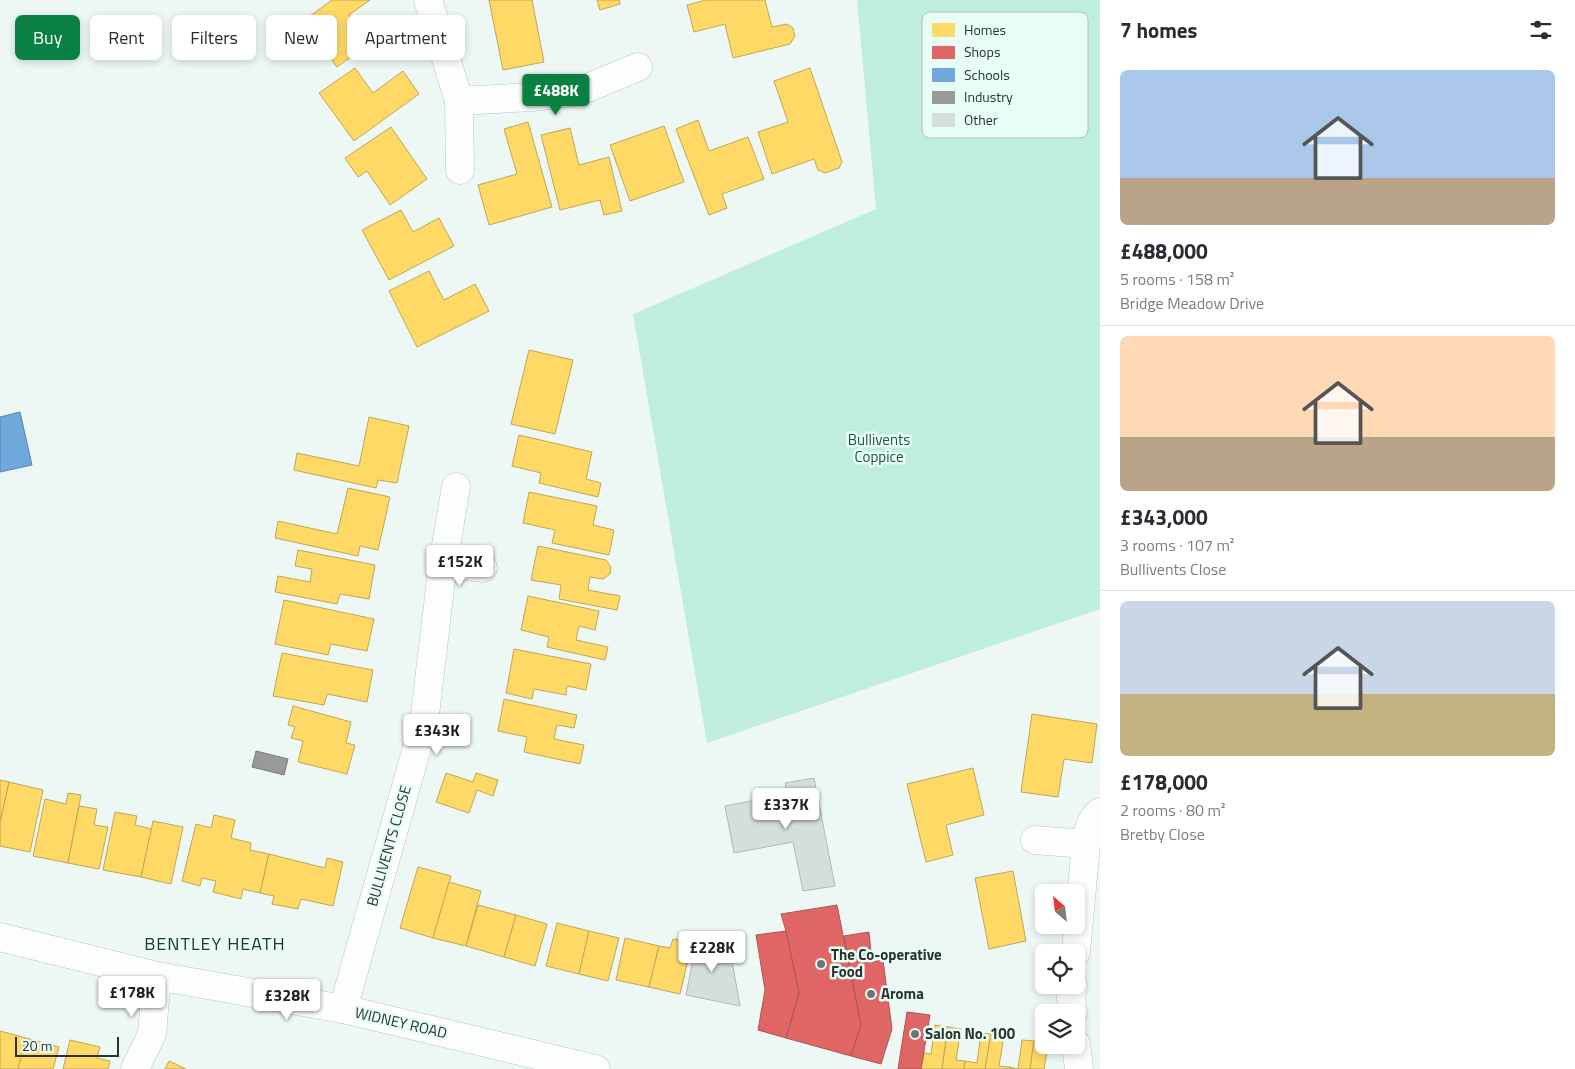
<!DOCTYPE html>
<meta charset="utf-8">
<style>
:root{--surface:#fff;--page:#f7f7f7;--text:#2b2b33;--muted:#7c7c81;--line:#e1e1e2;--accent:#0b8043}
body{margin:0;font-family:"Titillium Web",sans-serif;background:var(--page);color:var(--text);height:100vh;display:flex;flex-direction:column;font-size:19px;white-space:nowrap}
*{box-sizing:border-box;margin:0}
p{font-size:16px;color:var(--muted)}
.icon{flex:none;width:28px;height:28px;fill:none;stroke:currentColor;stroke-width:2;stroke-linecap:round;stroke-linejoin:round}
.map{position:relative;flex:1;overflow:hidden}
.sheet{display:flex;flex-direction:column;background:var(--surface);width:475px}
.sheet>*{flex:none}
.banner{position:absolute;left:15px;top:15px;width:475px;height:45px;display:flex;gap:10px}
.needle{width:32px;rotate:332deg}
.controls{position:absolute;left:1035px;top:884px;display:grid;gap:10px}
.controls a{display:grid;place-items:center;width:50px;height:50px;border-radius:8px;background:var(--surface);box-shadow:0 2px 8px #0003;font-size:25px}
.scale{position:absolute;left:15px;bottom:12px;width:104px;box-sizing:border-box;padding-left:5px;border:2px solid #2a322f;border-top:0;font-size:14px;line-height:18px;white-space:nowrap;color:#2a322f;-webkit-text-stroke:4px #e8fdf5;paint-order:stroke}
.price{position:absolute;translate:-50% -42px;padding:0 11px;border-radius:5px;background:#fff;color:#222;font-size:16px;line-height:32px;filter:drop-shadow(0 1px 2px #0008)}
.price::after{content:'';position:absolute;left:50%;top:30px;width:15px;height:11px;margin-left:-8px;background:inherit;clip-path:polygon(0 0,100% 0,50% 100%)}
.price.current{background:var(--accent);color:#fff}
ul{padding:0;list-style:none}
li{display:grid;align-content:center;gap:10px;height:265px;padding:0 20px}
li+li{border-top:1px solid var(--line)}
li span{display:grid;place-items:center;height:155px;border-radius:8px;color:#555}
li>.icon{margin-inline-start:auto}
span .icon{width:90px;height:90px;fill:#fffc;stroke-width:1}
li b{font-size:21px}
h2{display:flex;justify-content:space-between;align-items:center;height:60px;padding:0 20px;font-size:21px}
.pill{padding:0 18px;border-radius:8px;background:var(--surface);box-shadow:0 2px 8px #0003;font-size:18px;line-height:45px}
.pill.current{background:var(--accent);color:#fff}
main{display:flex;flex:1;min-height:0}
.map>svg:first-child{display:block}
.green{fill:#c0eedd}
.homes{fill:#ffd966;stroke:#bfa756}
.shops{fill:#e06666;stroke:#a95656}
.schools{fill:#6fa8dc;stroke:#5a85a8}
.industry{fill:#999;stroke:#787a79}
.building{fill:#d4deda;stroke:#b0b9b5}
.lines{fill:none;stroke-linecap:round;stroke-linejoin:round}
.street-casing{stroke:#bcc4c1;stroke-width:29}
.secondary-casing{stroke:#bcc4c1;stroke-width:29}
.street{stroke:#fcfefd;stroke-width:28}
.secondary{stroke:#fcfefd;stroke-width:28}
.poi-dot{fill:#6e7774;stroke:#e8fdf5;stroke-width:2}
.labels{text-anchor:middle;stroke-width:5;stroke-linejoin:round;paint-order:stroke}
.park-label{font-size:15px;fill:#225444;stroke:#e8fdf5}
.street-label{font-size:15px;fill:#2a322f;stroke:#e8fdf5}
.poi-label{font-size:15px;font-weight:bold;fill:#2a322f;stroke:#e8fdf5;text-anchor:start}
.quarter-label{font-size:18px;letter-spacing:1px;fill:#2a322f;stroke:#e8fdf5}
.key{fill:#e8fdf5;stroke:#afc0ba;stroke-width:1}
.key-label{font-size:14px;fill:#2a322f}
</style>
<main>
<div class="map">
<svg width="1100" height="1069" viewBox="0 0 1100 1069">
<rect width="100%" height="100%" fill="#edf8f4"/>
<path class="green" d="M857,0h243v609l-393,134 -74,-429 243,-105z"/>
<g class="homes">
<path d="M332,0h38l-21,15 21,28 -33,24 -34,-46z"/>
<path d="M489,0h43l12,62 -41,8z"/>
<path d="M597,0h22l1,4 -20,6z"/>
<path d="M706,0h59l7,27 15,-3 6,4 2,8 -5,8 -57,14 -8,-34 -31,8 -7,-27z"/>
<path d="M355,68l18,25 30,-22 16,23 -65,47 -35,-48z"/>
<path d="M810,68l32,94 -3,6 -14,5 -7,-3 -4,-11 -42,15 -14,-42 30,-10 -14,-41z"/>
<path d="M698,120l11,31 39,-14 16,42 -42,15 5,14 -18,7 -33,-86z"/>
<path d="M528,122l24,85 -63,18 -11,-40 39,-11 -13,-45z"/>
<path d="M664,126l20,56 -54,19 -20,-56z"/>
<path d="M391,127l36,52 -37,26 -23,-34 -9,6 -13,-19z"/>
<path d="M570,128l9,37 30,-8 13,54 -18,4 -4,-15 -40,10 -19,-75z"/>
<path d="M401,210l12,22 26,-14 15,28 -65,34 -27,-50z"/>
<path d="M429,271l15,29 31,-16 14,27 -72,36 -28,-56z"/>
<path d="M529,350l44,10 -18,74 -44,-10z"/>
<path d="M369,417l40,9 -12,57 -19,-3 -2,8 -82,-18 3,-17 62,13z"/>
<path d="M519,435l73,17 -6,27 15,4 -3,14 -59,-14 2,-10 -29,-7z"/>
<path d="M348,488l42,9 -12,53 -18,-4 -2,10 -83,-18 3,-17 59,13z"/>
<path d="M529,492l68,14 -4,19 21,5 -5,25 -57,-12 3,-13 -32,-7z"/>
<path d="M538,546l68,14 5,7 -1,7 -7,5 -13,-2 -2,13 32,6 -3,14 -58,-11 2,-14 -30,-5z"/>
<path d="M298,550l77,15 -6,34 -29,-5 -3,10 -62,-12 3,-16 32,6 2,-13 -17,-3z"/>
<path d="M528,596l71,15 -4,19 -16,-4 -3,14 32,7 -3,13 -58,-13 2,-10 -28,-7z"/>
<path d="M284,600l90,19 -7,32 -36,-7 -3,11 -53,-11z"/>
<path d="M514,649l77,15 -5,26 -19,-4 -1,9 -32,-6 -2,10 -26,-6z"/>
<path d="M282,653l91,17 -6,32 -40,-8 -3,11 -51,-9z"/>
<path d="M504,699l73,16 -3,13 -17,-3 -3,14 30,6 -4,19 -56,-12 3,-15 -29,-6z"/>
<path d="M293,706l58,16 -5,21 9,2 -8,29 -49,-12 5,-21 -12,-3 4,-11 -7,-2z"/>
<path d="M1032,714l65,10 -5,39 -28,-4 -6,38 -37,-5z"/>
<path d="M973,768l11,47 -38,10 7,30 -27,7 -19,-78z"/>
<path d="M446,773l27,9 3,-9 22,7 -5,16 -16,-6 -8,23 -33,-11z"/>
<path d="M0,780l9,2 -9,41z"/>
<path d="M9,782l34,8 -13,62 -30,-6v-23z"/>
<path d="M68,793l13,2 -13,68 -35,-7 12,-57 21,5z"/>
<path d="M79,806l18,3 -3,16 14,2 -9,42 -31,-6z"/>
<path d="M115,812l22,4 -2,9 17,4 -11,48 -38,-7z"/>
<path d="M214,815l21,5 -4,18 20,5 -1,7 19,4 -9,39 -17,-4 -2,10 -28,-7 3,-11 -14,-3 -2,8 -18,-5 14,-57 15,4z"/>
<path d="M153,821l30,6 -12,57 -30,-7z"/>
<path d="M269,854l56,14 2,-10 16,4 -10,44 -32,-7 -3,10 -26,-5 2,-8 -14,-3z"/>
<path d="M418,867l33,9 -18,62 -33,-10z"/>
<path d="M1013,871l13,70 -37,8 -14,-71z"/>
<path d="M449,882l32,9 -15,55 -33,-8z"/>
<path d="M478,905l38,10 -12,42 -38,-11z"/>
<path d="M516,915l31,9 -12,42 -31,-9z"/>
<path d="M557,923l32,8 -10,43 -33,-8z"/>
<path d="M589,931l30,7 -11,43 -29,-7z"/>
<path d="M625,938l34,8 -10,41 -33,-7z"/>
<path d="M673,939l19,4 -12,51 -31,-7 10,-41 11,2z"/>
<path d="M935,1025l13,2 -6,42h-21l3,-16 7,1z"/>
<path d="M948,1027l13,2 -5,31 9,1 -1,8h-22z"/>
<path d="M0,1031l26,7 -8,31h-18z"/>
<path d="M981,1033l10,1 -6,35h-21l1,-8 12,2z"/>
<path d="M991,1034l13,2 -5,30 11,1v2h-25z"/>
<path d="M26,1038l33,9 -6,22h-35z"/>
<path d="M70,1040l30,7 -3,11 13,3 -2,8h-45z"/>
<path d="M1022,1040l12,1 -4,28h-20v-2l8,2z"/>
<path d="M1034,1041l14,4 -4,24h-14z"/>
<path d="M169,1061l17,8h-21z"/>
</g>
<g class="shops">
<path d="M837,905l24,120 -10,31 -65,-18 13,-45 -13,-62 -5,-17z"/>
<path d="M786,931l13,62 -13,45 -28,-8 7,-40 -9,-55z"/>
<path d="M869,932l3,30 11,-2 9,69 -11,35 -30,-8 10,-31 -17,-89z"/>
<path d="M907,1012l23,3 -9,54h-23z"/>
</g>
<path class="schools" d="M20,412l12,53 -32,7v-55z"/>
<path class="industry" d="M256,751l32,8 -4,16 -32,-8z"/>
<g class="building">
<path d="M814,778l21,108 -32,5 -10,-49 -59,11 -9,-47 62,-12 -2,-11z"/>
<path d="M698,934l24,5 5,22h5l8,45 -54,-11z"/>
</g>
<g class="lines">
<g class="street-casing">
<g id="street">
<path d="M428,0l31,101 1,69"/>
<path d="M459,101l73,-4 48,-6 58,-24"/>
<path d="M443,563l40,5"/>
<path d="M1035,840l51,4"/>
<path d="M1076,952l10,-108c2,-12 4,-25 14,-32"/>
<path d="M1073,985l-2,13 2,14"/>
<path d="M343,1009l81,-286 19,-160 13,-76"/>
<path d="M1076,1044l3,25"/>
<path d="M135,1069l17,-35 5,-58"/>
</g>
</g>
<g class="secondary-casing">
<path id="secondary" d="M0,937l157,39 186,33 253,60"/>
</g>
<use href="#street" class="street"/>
<use href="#secondary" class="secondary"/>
</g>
<g class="poi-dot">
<circle cx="821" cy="964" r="5"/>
<circle cx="871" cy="994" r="5"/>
<circle cx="915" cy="1034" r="5"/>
</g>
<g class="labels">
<g class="park-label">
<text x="879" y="445">Bullivents<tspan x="879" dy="17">Coppice</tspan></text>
</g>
<g class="street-label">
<text transform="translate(389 846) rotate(-74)" y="5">BULLIVENTS CLOSE</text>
<text transform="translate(401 1023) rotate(13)" y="5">WIDNEY ROAD</text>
</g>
<g class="poi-label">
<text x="831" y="960">The Co-operative<tspan x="831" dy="17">Food</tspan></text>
<text x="881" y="999">Aroma</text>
<text x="925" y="1039">Salon No. 100</text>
</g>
<g class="quarter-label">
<text x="215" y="950">BENTLEY HEATH</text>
</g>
</g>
<rect x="922" y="12" width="166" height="126" rx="8" class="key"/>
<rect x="932" y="23" width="23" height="14" fill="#ffd966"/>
<rect x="932" y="46" width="23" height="13" fill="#e06666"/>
<rect x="932" y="68" width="23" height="14" fill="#6fa8dc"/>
<rect x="932" y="91" width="23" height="13" fill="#999"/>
<rect x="932" y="113" width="23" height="14" fill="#d4deda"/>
<g class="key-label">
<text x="964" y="35">Homes</text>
<text x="964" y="57">Shops</text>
<text x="964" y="80">Schools</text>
<text x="964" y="102">Industry</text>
<text x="964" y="125">Other</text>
</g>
</svg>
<div class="controls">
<a><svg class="needle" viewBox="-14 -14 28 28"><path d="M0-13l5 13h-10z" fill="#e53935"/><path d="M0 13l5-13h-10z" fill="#7c7c81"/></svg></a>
<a><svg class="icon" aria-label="locate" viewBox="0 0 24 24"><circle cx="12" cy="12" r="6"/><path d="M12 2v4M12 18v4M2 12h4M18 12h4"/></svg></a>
<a><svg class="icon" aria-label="layers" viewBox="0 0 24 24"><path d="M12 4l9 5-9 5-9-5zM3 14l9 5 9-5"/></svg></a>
</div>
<div class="scale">20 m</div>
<b class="price current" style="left:556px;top:116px">£488K</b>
<b class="price" style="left:460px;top:587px">£152K</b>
<b class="price" style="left:437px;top:756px">£343K</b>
<b class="price" style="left:786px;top:830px">£337K</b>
<b class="price" style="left:712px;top:973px">£228K</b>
<b class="price" style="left:132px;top:1018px">£178K</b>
<b class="price" style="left:287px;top:1021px">£328K</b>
<div class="banner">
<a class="pill current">Buy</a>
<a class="pill">Rent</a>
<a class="pill">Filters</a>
<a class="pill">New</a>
<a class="pill">Apartment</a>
</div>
</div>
<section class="sheet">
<h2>7 homes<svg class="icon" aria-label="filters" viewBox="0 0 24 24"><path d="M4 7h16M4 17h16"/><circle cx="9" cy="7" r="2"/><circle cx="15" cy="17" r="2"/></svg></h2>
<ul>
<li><span style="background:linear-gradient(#a9c7e8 70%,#b9a48a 0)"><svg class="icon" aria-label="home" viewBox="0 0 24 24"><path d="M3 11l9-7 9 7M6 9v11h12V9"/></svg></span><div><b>£488,000</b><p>5 rooms · 158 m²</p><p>Bridge Meadow Drive</p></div></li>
<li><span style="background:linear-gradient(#ffd9b3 65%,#b9a48a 0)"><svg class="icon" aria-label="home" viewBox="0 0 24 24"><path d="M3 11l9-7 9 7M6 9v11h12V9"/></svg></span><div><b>£343,000</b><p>3 rooms · 107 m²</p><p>Bullivents Close</p></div></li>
<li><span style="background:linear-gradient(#c9d6e8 60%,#c2b280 0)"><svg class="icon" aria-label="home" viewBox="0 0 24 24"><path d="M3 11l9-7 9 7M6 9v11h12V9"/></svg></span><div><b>£178,000</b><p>2 rooms · 80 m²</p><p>Bretby Close</p></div></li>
</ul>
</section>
</main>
